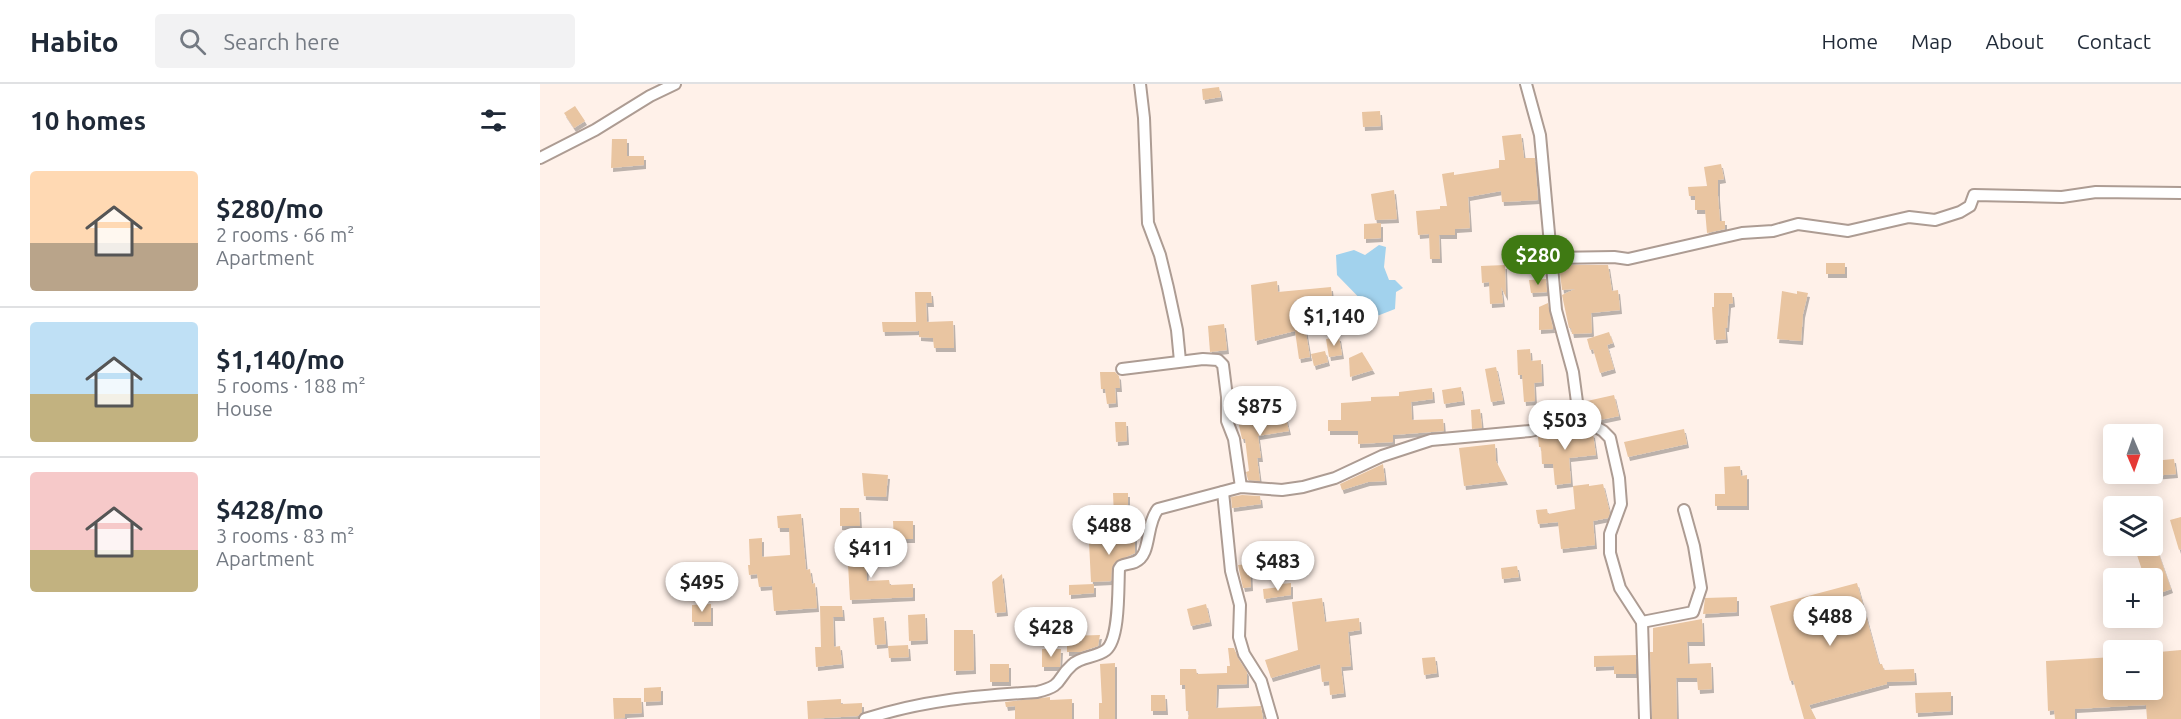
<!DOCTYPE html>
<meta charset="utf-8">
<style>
:root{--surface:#fff;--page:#f2f2f3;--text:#1f2937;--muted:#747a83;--line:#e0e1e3;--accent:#3f7a13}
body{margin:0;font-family:Ubuntu,sans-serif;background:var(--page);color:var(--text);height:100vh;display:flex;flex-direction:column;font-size:22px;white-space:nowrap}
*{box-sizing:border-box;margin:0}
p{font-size:20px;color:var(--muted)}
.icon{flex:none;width:33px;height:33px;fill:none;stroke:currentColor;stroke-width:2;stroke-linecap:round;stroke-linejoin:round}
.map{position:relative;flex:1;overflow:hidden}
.drawer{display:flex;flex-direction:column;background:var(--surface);width:540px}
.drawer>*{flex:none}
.needle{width:39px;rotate:178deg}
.controls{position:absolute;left:1563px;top:340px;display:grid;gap:12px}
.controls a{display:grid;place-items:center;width:60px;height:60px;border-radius:6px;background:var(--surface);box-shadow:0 3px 15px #0003;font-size:30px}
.price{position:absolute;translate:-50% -51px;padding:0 14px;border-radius:21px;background:#fff;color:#222;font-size:20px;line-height:39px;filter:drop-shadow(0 2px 3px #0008)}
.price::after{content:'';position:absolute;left:50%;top:36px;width:18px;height:14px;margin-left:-9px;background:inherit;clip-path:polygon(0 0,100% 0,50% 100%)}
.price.current{background:var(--accent);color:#fff}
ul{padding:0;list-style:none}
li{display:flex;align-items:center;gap:18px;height:150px;padding:0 30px}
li+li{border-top:2px solid var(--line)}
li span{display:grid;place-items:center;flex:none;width:168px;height:120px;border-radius:6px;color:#555}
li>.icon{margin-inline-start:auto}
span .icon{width:72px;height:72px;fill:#fffc;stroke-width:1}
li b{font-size:26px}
h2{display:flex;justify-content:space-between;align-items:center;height:72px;padding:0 30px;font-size:26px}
header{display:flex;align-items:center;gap:36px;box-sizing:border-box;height:84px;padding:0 30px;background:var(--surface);border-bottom:2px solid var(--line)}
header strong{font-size:28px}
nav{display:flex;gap:33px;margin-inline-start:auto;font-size:21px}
.search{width:420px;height:54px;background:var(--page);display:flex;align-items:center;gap:15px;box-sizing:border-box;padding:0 21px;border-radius:6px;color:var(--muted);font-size:22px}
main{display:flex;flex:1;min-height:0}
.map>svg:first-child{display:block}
.water{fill:#a2d2ed}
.building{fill:#e9c5a1;filter:url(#shadow)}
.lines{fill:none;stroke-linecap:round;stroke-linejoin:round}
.street-casing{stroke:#ad9c93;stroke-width:14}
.street{stroke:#fff;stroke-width:10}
</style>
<header>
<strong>Habito</strong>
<div class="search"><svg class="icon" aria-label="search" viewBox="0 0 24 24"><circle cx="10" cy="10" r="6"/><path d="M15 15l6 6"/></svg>Search here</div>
<nav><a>Home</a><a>Map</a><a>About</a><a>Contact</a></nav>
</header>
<main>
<section class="drawer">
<h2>10 homes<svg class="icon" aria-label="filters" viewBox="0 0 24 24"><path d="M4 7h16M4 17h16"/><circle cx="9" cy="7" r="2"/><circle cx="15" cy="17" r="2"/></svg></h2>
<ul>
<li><span style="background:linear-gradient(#ffd9b3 60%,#b9a48a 0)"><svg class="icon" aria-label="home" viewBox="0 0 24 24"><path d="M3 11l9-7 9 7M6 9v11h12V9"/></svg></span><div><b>$280/mo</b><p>2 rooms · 66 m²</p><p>Apartment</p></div></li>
<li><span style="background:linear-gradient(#bfe0f5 60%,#c2b280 0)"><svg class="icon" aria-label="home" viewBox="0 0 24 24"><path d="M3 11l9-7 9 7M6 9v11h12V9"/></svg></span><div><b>$1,140/mo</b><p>5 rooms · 188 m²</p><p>House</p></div></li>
<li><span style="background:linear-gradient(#f6c9c9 65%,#c2b280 0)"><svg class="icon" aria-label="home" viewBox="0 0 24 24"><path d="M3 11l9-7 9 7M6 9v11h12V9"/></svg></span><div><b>$428/mo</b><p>3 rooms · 83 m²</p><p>Apartment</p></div></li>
</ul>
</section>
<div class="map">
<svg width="1641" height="635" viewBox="0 0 1641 635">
<defs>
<filter id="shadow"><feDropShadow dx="2" dy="4" stdDeviation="0" flood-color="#0004"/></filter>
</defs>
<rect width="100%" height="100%" fill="#fff1e9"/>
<path class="water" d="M839,161l7,2 -2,20 5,13h6l8,8 -7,4 -1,17 -18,7 -40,-41 -1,-20 18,-5 11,5z"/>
<g class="building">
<path d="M679,3l2,10 -18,3 -1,-11z"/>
<path d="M35,22l10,15 -11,7 -10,-15z"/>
<path d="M840,27l1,15 -18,1 -1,-15z"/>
<path d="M981,50l3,24h11l3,42 -36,2 -1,-11 -33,6 2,31 -15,1v6h-16l1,24h-10l-1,-25 -11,1 -2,-24 24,-2v-3h7l-5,-32 12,-2v3l45,-7v-8h6l-3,-24z"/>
<path d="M72,55h15v17h17v9l-33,3z"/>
<path d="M1181,80l3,15 -6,1v16l2,25h5v8l-18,4 -2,-23h-10v-14h-6l-1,-9 19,-1 -3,-19z"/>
<path d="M854,106l3,29 -22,1 -4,-26z"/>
<path d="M841,139v15l-17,1v-15z"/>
<rect x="1286" y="179" width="19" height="11"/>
<path d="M965,181l1,32 -5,-10 2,16 -13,1 -1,-22 -7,1 -1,-17z"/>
<path d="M1019,181h49l4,26 6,-1 2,20 -29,3 1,20 -20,1 -1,-6h-2l-7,-33 13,-6 -13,1z"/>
<path d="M1006,195l1,13 -16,1 -2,-13z"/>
<path d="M737,197l1,11 53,-5 1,10 -38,4 11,26 5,30 -11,2 -4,-28 -40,10 -4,-56z"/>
<path d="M1242,207l15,3v-3l11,2 -5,21 -2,27 -24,-2z"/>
<path d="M375,208h16l1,11h-6l1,19 26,-1 1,27h-20l-1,-10 -14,-1v-6l-36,1 -1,-10h34z"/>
<path d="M1174,209h18l1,10 -4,1 -2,24h-2l1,11 -12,1 -2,-33h2z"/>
<path d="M1008,219l5,26 -14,1v-23z"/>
<path d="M684,240l3,26 -17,2 -2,-26z"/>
<path d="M1069,248l4,11 -6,2 7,24 -14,4 -7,-24 -3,1 -3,-11z"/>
<path d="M799,253l3,18 -13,2 -3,-18z"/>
<path d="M990,265l1,12 10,-1 1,22 -8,1 1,18 -11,1 -2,-27h-4l-1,-25z"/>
<path d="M785,267l3,11 -14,4 -3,-12z"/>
<path d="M822,268l11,18 -23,7 -1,-19z"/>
<path d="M956,283l7,33 -12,2 -6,-33z"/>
<path d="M560,288h15l4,4 1,12h-5l1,15 -9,1 -2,-15h-4z"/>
<path d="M921,303l2,14 -19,3 -2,-14z"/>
<path d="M892,304l1,11 -22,3 1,18 31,-1 1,12 -51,4v7l-35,2v-13h-30v-11h13v-17l30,-2v-4l28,-1v-4z"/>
<path d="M1074,311l5,21 -19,4 -10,-5 -3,-14z"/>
<path d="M940,325l2,19 -10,1 -1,-19z"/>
<path d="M744,326l5,21 -31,5 3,22h-4l3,23 -12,-1 -2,-8 3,-1 -4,-32h-3l-4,-18z"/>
<path d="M575,338h11l1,19 -11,1z"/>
<path d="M1033,344v5l15,-2 5,3 3,21 -27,3 2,25 -16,2 -2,-21h-11l-1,-17h-2l-1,-10z"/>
<path d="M1144,345l3,15 -59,13 -4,-15z"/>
<path d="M955,360l1,17 10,20 -42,5 -5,-38z"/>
<path d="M1634,375l2,15 -24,2v-15z"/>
<path d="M843,380l2,17 -17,1 -26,8 -2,-6z"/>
<path d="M1200,382l1,10 6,-1v31h-32v-12h10l-1,-27z"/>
<path d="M322,389l26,2 -2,22 -22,-1z"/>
<path d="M1049,400v2l14,-2 7,29 -2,5 -15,3 2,24 -34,4 -3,-27 -20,2 -2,-14 11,-1 1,5 27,-5 -2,-23z"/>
<path d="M573,409h15v24h-14z"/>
<path d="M702,411l18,1 1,8 -29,4 -1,-11z"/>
<path d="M300,424h19l1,18h-20z"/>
<path d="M261,430l5,56 4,-1 2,15 3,-1 2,25 -43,3 -2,-25 -13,1 -2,-13 -8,1 -1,-10h2l-1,-26 13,-1v19l28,-2 -1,-27h-11l-1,-12z"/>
<path d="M1641,433v32l-2,1 -9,-30z"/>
<path d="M353,437h20v18h-19z"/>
<path d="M576,451h19v18l-20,9 -3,6 -1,13 -20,1 -2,-40 27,-3z"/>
<path d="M312,459h19l1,18h-6l1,20 22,-1 1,5 23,-1v13l-63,3 -2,-36h4z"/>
<path d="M1594,462h22l15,43 -19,7v-17h-7z"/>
<path d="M710,480l1,23 -8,1 -5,-23z"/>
<path d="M977,482l2,11 -17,2 -1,-11z"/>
<path d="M462,490l4,38 -11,1 -3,-31z"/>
<path d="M751,499v12l-27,4 -1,-10 18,-2v-3z"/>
<path d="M1317,499l22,81h3l2,6 30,-1 1,12 -28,1v2l-78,21 7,14h-12l-11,-39 -3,1 -20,-75z"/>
<path d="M554,500v9l-25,2v-10z"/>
<path d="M1197,513v15l-34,2 2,-16z"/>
<path d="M782,514l3,24 34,-4 1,12 -12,2 3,34 -10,1 3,26 -14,2 -1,-14 -7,1 -2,-18 -49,14 -6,-18 33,-10 -6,-48z"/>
<path d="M171,520v18h-19v-17z"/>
<path d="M666,520l4,18 -19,4 -4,-17z"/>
<path d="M280,522h22l1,11h-10l1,30 6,-1 2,18 -26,3 -1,-20h6z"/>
<path d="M385,530l1,26 -17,1 -1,-26z"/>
<path d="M344,533l2,27 -11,1 -2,-27z"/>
<path d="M1162,535l1,23h-16l1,22 23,-1 1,26 -14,1 -1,-12h-21l1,41h-25l-2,-67h3v-24z"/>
<path d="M414,546h19l1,40 -20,1z"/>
<path d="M560,551l-2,11 -18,6h-13v-16z"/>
<path d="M368,561l1,12 -20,1 -1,-12z"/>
<path d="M688,564h6l4,10 9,14v12l-30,1 -1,23 45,-2 2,13h-75l1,-8h-3l-1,-26h-5v-16h16l1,5 30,-1v-7h3z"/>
<path d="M502,565h19l-1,18h-18z"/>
<path d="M1641,566v69h-34l-1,-14 -71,4v10h-20l-1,-9 -6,1 -2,-50 68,-4v33h38v-35l7,-1v-2z"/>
<path d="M1096,571v19h-22v-8l-20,1v-11z"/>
<path d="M895,573l2,16 -13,2 -2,-17z"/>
<path d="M575,579v56h-16v-16h3l-2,-39z"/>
<rect x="450" y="580" width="19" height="18"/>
<path d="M121,603v14l-17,1v-14z"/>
<path d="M1411,608v19l-35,2 -1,-20z"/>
<path d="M611,611h14l1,16h-15z"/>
<path d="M510,613v3l22,-1v20h-57v-13l-9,1 -1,-5z"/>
<path d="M73,614h28l1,15 -17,1v4l-11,1z"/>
<path d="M301,615v5l21,-1v9l-4,4 -50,3 -1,-18z"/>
</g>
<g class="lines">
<g class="street-casing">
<g id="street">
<path d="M600,0l4,34 4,105 12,32 8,33 9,42 3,31"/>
<path d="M0,74l55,-28 55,-34 25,-12"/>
<path d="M1011,174l63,-1 14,2 114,-26 31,-2 25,-7 50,7 61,-14 26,3 25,-8 10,-6 4,-11 88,2 34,-5 85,1"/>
<path d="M582,285l81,-10 15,1 5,5 4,32v24l7,18 7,48"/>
<path d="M1039,333l24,14 7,7 9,40 2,26 -11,30v19l10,35 22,34 3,97"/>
<path d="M683,408l8,79 9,34 -1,32 5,17 17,27 11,38"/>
<path d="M1102,538l51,-10 8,-24 -7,-42 -10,-36"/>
<path d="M325,635c59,-19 110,-23 172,-27 28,-7 18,-12 35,-27 9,-9 24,-7 34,-15 14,-11 12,-63 13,-81l2,-3c4,-2 9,-2 14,-4 17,-7 10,-37 23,-53l83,-22 41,3 21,-3 32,-9 47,-22 49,-16 99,-9 33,-7 16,-7 -6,-45 -17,-62 -16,-175 -14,-51"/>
</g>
</g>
<use href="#street" class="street"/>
</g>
</svg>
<div class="controls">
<a><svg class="needle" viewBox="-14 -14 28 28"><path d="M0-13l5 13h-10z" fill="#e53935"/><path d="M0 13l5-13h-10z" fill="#747a83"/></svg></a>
<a><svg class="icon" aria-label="layers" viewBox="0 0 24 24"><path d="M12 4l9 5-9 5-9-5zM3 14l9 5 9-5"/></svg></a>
<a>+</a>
<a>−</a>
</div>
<b class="price current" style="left:998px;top:202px">$280</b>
<b class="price" style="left:794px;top:263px">$1,140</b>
<b class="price" style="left:720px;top:353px">$875</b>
<b class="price" style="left:1025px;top:367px">$503</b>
<b class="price" style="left:569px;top:472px">$488</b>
<b class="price" style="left:331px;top:495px">$411</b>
<b class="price" style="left:738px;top:508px">$483</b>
<b class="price" style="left:162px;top:529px">$495</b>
<b class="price" style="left:1290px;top:563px">$488</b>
<b class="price" style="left:511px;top:574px">$428</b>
</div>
</main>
